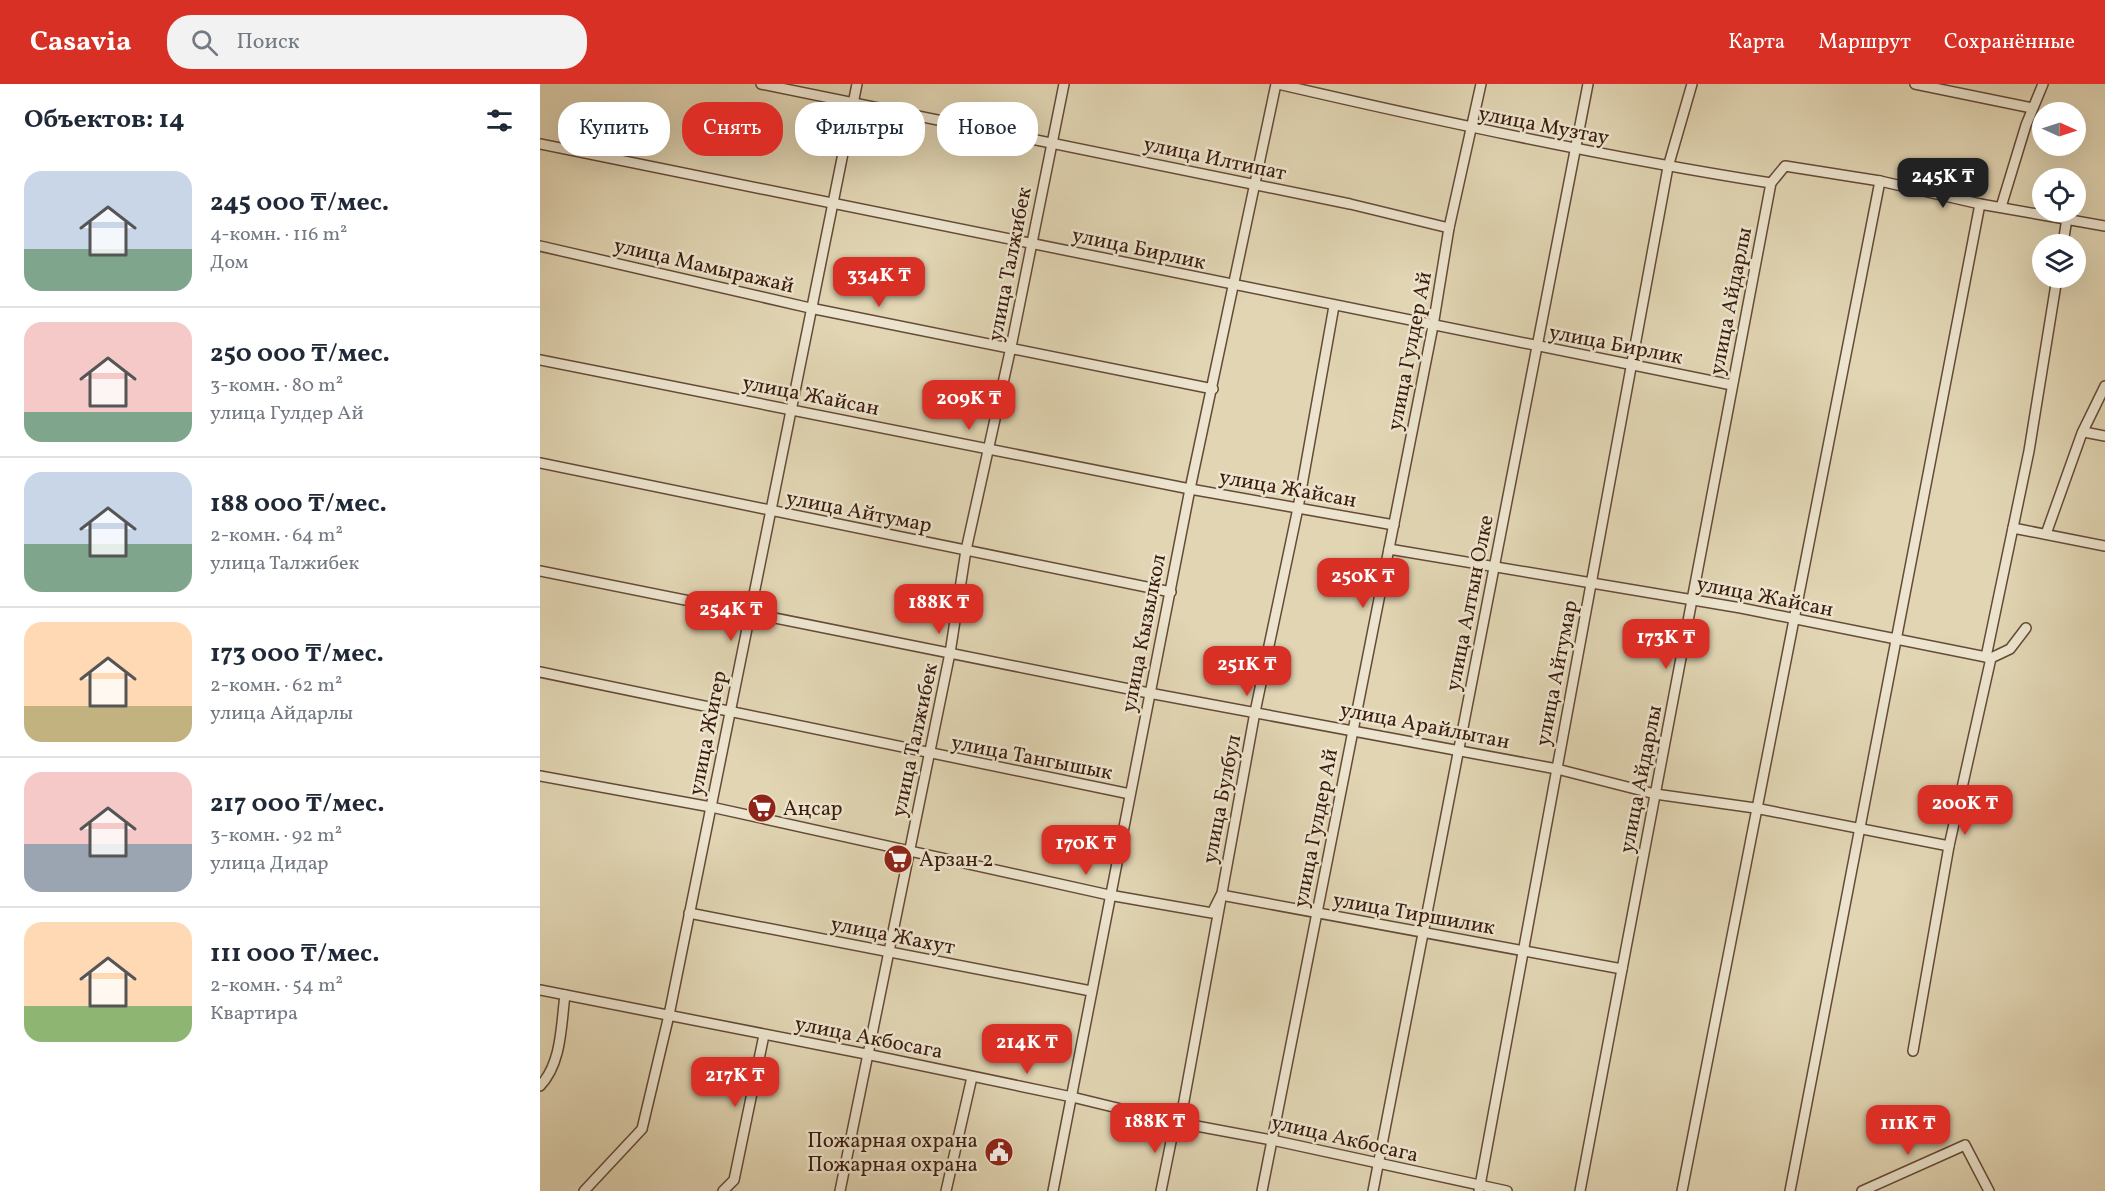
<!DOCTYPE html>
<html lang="ru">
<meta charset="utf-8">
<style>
:root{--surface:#fff;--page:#f2f2f3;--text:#1f2937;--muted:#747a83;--line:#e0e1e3;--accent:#d93025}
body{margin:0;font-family:Vollkorn,serif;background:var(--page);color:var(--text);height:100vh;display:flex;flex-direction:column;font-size:22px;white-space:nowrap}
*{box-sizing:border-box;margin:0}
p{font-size:20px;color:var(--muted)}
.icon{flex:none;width:33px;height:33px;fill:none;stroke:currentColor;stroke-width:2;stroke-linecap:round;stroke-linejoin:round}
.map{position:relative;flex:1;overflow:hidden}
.side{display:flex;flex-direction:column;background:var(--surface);width:540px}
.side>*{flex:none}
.top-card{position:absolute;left:18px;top:18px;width:570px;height:54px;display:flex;gap:12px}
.needle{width:39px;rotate:93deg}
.tools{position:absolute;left:1492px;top:18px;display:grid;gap:12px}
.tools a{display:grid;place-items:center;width:54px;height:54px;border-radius:50%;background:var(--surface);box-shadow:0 6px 24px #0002;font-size:30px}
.price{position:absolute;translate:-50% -51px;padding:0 14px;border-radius:12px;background:var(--accent);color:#fff;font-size:20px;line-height:39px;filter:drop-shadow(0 2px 3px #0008)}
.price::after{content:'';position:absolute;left:50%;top:36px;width:18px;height:14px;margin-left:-9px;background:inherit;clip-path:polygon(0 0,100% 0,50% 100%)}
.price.current{background:#222;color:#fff}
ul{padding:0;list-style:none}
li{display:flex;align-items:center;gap:18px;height:150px;padding:0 24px}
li+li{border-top:2px solid var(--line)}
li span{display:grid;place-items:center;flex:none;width:168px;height:120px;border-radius:18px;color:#555}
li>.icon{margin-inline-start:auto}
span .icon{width:72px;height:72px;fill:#fffc;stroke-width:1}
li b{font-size:26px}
h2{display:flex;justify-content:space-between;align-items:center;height:72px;padding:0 24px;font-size:26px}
.chip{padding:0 21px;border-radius:24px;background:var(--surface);box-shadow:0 6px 24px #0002;font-size:21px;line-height:54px}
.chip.current{background:var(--accent);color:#fff}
header{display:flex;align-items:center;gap:36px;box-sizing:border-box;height:84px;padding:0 30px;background:var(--accent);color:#fff}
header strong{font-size:28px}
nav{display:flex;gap:33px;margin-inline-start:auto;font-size:21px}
.search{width:420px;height:54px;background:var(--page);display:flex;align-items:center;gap:15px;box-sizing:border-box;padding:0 21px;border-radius:24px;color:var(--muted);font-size:22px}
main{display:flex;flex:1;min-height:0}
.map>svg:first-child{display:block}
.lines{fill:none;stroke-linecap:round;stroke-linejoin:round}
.minor-casing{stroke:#654a36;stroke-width:12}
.minor{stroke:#ece4ce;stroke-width:9}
.labels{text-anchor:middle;stroke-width:5;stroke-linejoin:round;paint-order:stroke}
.street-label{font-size:21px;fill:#3c1c0d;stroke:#ece4ce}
.poi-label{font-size:21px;fill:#3c1c0d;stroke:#ece4ce;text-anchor:start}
</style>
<header>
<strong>Casavia</strong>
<div class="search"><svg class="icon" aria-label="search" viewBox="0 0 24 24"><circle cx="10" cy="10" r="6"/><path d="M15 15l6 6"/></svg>Поиск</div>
<nav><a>Карта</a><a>Маршрут</a><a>Сохранённые</a></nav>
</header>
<main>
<section class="side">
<h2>Объектов: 14<svg class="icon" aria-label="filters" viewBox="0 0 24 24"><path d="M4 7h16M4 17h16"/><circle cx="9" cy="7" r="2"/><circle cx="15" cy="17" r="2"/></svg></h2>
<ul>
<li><span style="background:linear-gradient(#c9d6e8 65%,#7fa58c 0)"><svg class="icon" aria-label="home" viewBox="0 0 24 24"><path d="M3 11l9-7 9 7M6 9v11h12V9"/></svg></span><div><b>245 000 ₸/мес.</b><p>4-комн. · 116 m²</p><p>Дом</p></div></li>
<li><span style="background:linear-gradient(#f6c9c9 75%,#7fa58c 0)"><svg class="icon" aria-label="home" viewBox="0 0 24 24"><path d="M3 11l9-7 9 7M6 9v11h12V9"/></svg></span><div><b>250 000 ₸/мес.</b><p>3-комн. · 80 m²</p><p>улица Гулдер Ай</p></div></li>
<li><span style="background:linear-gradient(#c9d6e8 60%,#7fa58c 0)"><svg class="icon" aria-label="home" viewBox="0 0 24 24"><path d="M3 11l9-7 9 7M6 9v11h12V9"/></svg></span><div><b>188 000 ₸/мес.</b><p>2-комн. · 64 m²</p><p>улица Талжибек</p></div></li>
<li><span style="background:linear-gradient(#ffd9b3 70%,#c2b280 0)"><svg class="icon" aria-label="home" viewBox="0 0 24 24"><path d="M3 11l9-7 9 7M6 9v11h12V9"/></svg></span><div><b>173 000 ₸/мес.</b><p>2-комн. · 62 m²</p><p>улица Айдарлы</p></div></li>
<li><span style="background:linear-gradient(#f6c9c9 60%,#9aa5b1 0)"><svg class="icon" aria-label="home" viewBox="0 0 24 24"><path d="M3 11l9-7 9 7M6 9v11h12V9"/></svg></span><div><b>217 000 ₸/мес.</b><p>3-комн. · 92 m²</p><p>улица Дидар</p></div></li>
<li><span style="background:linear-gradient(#ffd9b3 70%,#8fb573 0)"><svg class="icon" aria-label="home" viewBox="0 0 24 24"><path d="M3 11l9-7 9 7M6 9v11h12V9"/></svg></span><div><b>111 000 ₸/мес.</b><p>2-комн. · 54 m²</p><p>Квартира</p></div></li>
</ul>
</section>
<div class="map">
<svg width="1565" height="1107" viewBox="0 0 1565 1107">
<rect width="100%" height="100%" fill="#e1d5b3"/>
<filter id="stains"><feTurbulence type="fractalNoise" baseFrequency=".00333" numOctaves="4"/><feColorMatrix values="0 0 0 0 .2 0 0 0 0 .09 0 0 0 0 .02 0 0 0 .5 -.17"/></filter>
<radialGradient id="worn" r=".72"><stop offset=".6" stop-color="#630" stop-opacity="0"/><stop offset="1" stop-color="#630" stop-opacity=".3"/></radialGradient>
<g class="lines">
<g class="minor-casing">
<g id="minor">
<path d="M221,0l589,120 99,24"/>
<path d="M738,0c164,38 327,73 493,99"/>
<path d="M1375,0l117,24"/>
<path d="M0,60l1192,241"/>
<path d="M1461,123l25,-82 17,-41"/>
<path d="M1523,160l4,-26"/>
<path d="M0,162l270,62 403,81"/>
<path d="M0,276l650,129 204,36"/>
<path d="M1544,348l21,4"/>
<path d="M0,379l631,129"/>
<path d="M1473,444l92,18"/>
<path d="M1506,450l36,-101 23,-47"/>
<path d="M849,465l352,59 250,50"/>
<path d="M0,487l609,122 408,76 98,25 100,14 194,38"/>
<path d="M1446,573l43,-206 28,-173"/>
<path d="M0,588l590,122"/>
<path d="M0,692l171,31 398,88 103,18 9,-18 401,74"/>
<path d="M149,829l402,78"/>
<path d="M0,906l326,64 206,43 103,25 97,18 235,51"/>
<path d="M1373,967l36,-205 42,-188 19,-9 16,-21"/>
<path d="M0,1002c22,-23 21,-61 25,-91"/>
<path d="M640,1039l75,-411 43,-204 36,-202"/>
<path d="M44,1107l58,-62 27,-114 188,-931"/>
<path d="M183,1107l11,-11 30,-145"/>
<path d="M300,1107l110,-538 16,-103 45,-203 53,-263"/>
<path d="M406,1107l26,-114"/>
<path d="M513,1107l137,-702 86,-405"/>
<path d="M621,1107l14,-69"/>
<path d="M722,1107l171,-865 16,-98 32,-144"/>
<path d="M833,1107l215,-1107"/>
<path d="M939,1107l189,-1024 24,-83"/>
<path d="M1040,1107l191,-1008 14,-17 95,15 100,23 125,22"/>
<path d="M1142,1107l198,-1010"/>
<path d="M1250,1107l190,-987"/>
<path d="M1322,1107l103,-46 24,46"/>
</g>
</g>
<use href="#minor" class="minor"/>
</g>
<defs>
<g id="supermarket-disc" transform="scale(1.5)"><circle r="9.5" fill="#8f2418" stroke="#ece4ce"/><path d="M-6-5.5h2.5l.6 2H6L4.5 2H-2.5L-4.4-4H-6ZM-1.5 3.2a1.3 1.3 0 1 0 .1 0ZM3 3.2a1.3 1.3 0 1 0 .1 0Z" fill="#fff"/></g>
<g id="civic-disc" transform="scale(1.5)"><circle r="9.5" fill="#8f2418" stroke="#ece4ce"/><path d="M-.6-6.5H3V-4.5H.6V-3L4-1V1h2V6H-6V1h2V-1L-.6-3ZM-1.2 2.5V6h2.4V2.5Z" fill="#fff"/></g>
</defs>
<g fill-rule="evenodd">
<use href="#supermarket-disc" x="222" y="724"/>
<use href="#supermarket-disc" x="358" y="775"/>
<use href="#civic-disc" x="459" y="1068"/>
</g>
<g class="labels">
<g class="street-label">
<text transform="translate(1004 41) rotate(11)" y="7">улица Музтау</text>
<text transform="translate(675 74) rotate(12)" y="7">улица Илтипат</text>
<text transform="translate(599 164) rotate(12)" y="7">улица Бирлик</text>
<text transform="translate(469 180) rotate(-79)" y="7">улица Талжибек</text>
<text transform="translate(164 181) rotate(13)" y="7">улица Мамыражай</text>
<text transform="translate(1190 217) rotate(-79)" y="7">улица Айдарлы</text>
<text transform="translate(1076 260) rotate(11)" y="7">улица Бирлик</text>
<text transform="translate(869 267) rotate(-79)" y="7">улица Гулдер Ай</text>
<text transform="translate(271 311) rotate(11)" y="7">улица Жайсан</text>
<text transform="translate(748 404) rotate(10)" y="7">улица Жайсан</text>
<text transform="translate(319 427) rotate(11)" y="7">улица Айтумар</text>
<text transform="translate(1225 512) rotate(11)" y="7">улица Жайсан</text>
<text transform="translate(929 519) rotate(-79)" y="7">улица Алтын Олке</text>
<text transform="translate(603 549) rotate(-79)" y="7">улица Кызылкол</text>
<text transform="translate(1016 589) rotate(-79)" y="7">улица Айтумар</text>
<text transform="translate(885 641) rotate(11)" y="7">улица Арайлытан</text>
<text transform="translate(167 649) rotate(-79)" y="7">улица Жигер</text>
<text transform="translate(374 656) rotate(-78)" y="7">улица Талжибек</text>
<text transform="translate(492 673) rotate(11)" y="7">улица Тангышык</text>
<text transform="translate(1100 695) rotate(-79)" y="7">улица Айдарлы</text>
<text transform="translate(681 715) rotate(-79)" y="7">улица Булбул</text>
<text transform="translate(775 744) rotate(-79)" y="7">улица Гулдер Ай</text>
<text transform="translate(874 829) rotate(10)" y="7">улица Тиршилик</text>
<text transform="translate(353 851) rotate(11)" y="7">улица Жахут</text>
<text transform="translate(329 953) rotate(11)" y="7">улица Акбосага</text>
<text transform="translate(805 1054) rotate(13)" y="7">улица Акбосага</text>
</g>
<g class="poi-label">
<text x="243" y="731">Аңсар</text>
<text x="379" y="782">Арзан 2</text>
<text x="438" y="1063" text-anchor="end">Пожарная охрана<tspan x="438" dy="24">Пожарная охрана</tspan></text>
</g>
</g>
<rect width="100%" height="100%" filter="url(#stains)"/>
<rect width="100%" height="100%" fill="url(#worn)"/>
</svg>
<div class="tools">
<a><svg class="needle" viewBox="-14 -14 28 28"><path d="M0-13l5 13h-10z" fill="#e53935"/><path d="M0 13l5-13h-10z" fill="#747a83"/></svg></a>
<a><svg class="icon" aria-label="locate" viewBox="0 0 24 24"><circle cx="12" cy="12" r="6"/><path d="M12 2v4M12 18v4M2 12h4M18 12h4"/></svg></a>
<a><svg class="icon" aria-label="layers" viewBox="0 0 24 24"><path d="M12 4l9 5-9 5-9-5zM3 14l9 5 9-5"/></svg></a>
</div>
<b class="price current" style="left:1403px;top:125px">245K ₸</b>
<b class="price" style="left:339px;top:224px">334K ₸</b>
<b class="price" style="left:429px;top:347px">209K ₸</b>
<b class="price" style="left:823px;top:525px">250K ₸</b>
<b class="price" style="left:399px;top:551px">188K ₸</b>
<b class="price" style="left:191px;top:558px">254K ₸</b>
<b class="price" style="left:1126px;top:586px">173K ₸</b>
<b class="price" style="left:707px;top:613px">251K ₸</b>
<b class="price" style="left:1425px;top:752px">200K ₸</b>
<b class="price" style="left:546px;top:792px">170K ₸</b>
<b class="price" style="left:487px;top:991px">214K ₸</b>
<b class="price" style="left:195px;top:1024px">217K ₸</b>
<b class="price" style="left:615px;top:1070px">188K ₸</b>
<b class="price" style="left:1368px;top:1072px">111K ₸</b>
<div class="top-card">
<a class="chip">Купить</a>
<a class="chip current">Снять</a>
<a class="chip">Фильтры</a>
<a class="chip">Новое</a>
</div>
</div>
</main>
